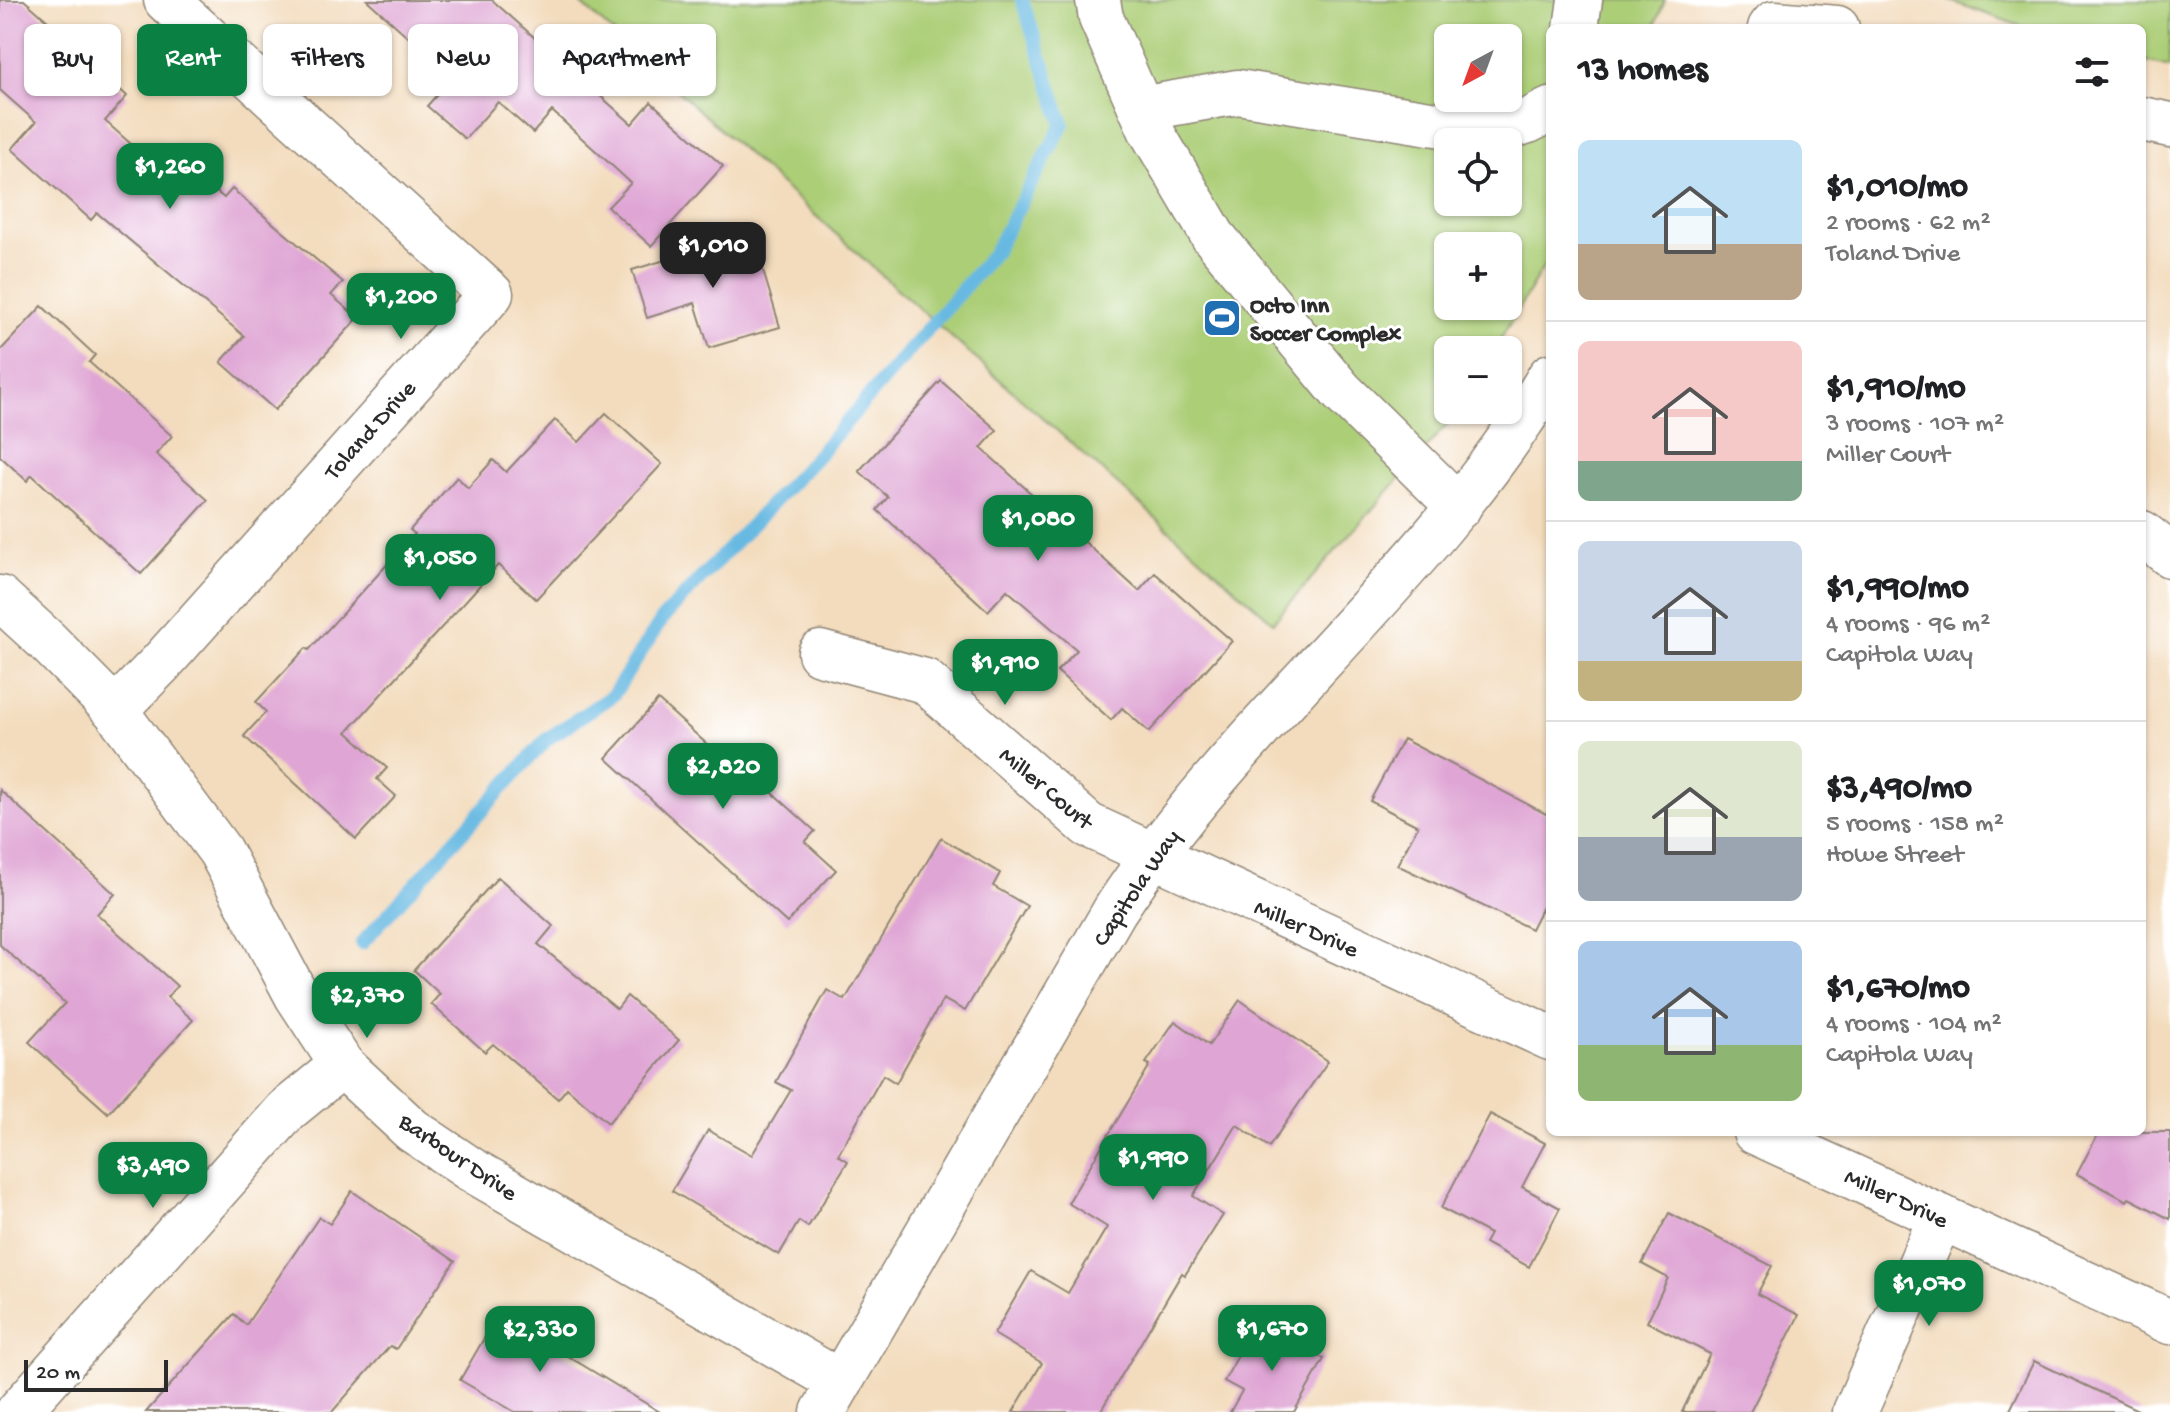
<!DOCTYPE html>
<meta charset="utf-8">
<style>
:root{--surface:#fff;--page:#f2f2f2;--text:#202124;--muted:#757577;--line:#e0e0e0;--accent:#0b8043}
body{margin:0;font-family:"Gochi Hand",sans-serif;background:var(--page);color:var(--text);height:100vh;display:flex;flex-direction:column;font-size:30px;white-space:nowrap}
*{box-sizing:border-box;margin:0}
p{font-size:26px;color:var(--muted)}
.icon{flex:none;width:44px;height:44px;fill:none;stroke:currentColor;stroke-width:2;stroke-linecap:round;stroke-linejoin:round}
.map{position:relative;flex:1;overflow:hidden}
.drawer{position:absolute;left:1546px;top:24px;width:600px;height:1112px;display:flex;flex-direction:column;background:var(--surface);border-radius:12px;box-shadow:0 2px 6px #0004}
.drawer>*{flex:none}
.banner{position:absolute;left:24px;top:24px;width:760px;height:72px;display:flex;gap:16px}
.needle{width:52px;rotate:221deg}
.controls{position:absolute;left:1434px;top:24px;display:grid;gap:16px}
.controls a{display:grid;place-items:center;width:88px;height:88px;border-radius:12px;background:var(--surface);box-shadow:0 2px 6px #0004;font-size:40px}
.scale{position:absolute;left:24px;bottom:20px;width:144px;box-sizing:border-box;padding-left:8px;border:4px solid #2b2b2b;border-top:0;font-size:22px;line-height:28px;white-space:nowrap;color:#2b2b2b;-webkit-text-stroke:6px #fff;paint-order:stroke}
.price{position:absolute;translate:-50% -68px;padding:0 18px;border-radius:16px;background:var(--accent);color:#fff;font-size:26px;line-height:52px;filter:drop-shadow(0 2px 4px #0008)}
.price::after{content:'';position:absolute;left:50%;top:48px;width:24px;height:18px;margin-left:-12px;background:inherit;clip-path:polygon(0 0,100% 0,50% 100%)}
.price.current{background:#222;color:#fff}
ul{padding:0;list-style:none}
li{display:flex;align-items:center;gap:24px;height:200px;padding:0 32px}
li+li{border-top:2px solid var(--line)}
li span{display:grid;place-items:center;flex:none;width:224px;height:160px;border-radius:12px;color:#555}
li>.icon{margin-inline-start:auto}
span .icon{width:96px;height:96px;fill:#fffc;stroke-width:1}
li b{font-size:34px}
h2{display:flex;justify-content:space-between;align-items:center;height:96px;padding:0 32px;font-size:34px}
.pill{padding:0 28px;border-radius:12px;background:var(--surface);box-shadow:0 2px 6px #0004;font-size:28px;line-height:72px}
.pill.current{background:var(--accent);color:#fff}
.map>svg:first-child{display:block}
.green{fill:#acce77;stroke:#6c7c51;stroke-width:2;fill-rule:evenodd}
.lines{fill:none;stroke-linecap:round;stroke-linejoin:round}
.stream{stroke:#67b9e2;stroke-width:14}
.building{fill:#dfa5d4}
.minor-casing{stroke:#8f8474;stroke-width:47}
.minor{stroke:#fff;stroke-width:44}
.labels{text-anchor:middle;stroke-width:6;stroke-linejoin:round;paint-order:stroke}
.poi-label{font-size:24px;font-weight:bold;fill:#2b2b2b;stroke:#fff;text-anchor:start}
.street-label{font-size:24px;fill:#2b2b2b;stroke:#fff}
</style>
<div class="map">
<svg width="2170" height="1412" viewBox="0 0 2170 1412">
<rect width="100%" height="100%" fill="#fff"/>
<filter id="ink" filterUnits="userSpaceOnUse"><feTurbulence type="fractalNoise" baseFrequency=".0125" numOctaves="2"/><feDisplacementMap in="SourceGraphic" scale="16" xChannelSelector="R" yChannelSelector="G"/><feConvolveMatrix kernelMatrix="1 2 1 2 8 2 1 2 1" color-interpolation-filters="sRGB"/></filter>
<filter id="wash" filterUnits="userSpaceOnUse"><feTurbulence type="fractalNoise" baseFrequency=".006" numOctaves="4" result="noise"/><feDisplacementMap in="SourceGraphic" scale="32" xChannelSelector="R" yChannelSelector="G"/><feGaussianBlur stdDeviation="1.8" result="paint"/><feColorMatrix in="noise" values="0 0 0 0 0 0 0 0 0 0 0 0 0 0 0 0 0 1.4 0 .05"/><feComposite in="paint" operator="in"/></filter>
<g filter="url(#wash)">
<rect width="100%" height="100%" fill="#f3dcbd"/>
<g class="green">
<path d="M577,0h1088l-11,28h-104v228l-56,94h-46v60h8l-7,12 -176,200 -395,-350zM1448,38h60v60h-60zM1448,142h60v60h-60zM1448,246h60v60h-60z"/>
<path d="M1947,0h223v67l-28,-7v-32h-116z"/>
</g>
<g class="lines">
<path class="stream" d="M362,943l185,-204 66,-44 50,-77 153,-161 178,-204 69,-129 -41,-124"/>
</g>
<g id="blocks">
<g class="building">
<path d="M0,0h24l51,45 -2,1 54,50 -22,25 61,54 13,-15 45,38 8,-9 111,93 -12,13 27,23 -83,92 -54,-48 23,-26 -147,-123 -6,7 -79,-71 24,-27 -36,-32z"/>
<path d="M367,0h125l140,124 19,-22 72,64 -72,80 -43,-39 23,-24 -79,-72 -19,22 -35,-31 -33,37 -38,-33 26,-29z"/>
<path d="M752,234l28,93 -71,21 -14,-45 -48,15 -15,-48z"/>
<path d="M42,306l53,49 -6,7 83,74 -16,18 52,46 -67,74 -109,-99 -5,6 -27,-25v-105z"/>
<path d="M941,381l56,49 -16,18 158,143 16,-18 77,68 -83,91 -27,-24 -11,12 -54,-49 20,-21 -70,-60 -19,21 -111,-101 11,-13 -29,-26z"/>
<path d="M606,413l56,51 -126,135 -38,-34 -151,167 40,36 -10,11 19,17 -40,43 -112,-103 22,-24 -10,-10 50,-54 3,2 106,-116 -5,-4 47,-53 11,11 25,-28 13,12 49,-52 24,22z"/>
<path d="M658,700l102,92 5,-6 50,45 -10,11 31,28 -49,53 -181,-165z"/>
<path d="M1403,739l147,77v75l-19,38 -134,-64 21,-39 -48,-25z"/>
<path d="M0,790l115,104 -18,20 80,72 -10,11 26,23 -85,93 -79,-71 36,-39 -65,-58z"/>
<path d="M941,838l59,35 -7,13 34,20 -62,105 -22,-12 -47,84 -13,-8 -45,80 10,6 -40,66 -9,-6 -20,34 -107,-64 36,-61 44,25 39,-65 -15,-8 51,-92 18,10z"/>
<path d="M498,877l55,49 -15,18 79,65 10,-13 52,44 -71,83 -41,-35 -9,11 -65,-55 -8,8 -54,-48 9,-10 -26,-24z"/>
<path d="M1240,1000l88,61 -59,86 -32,-22 -44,71 30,19 -38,60 -3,-2 -82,139h-87l29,-49 -48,-29 37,-63 37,22 39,-66 -39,-24 82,-138 -4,-2 29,-42 34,24z"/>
<path d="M1490,1114l55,29 -23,44 38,21 -31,59 -44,-24 5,-9 -49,-26z"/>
<path d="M2099,1132h71v87l-41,-21 -2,3 -50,-27z"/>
<path d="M352,1191l103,70 -59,88 -6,-3 -58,66h-186l88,-98 12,11 73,-108 11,7z"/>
<path d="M1669,1213l103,53 -15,28 42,21 -49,97h-68l28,-58 -63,-32 21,-44 -26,-14z"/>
<path d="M501,1309l64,37 -4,6 99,60h-145l-55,-32z"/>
<path d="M1257,1321l67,38 -30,53h-64l12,-21 -18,-10z"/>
<path d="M2034,1361l108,51h-133z"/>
</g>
</g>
</g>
<g filter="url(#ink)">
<use href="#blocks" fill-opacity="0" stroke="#8f8474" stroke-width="2"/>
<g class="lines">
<g class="minor-casing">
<g id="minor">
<path d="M1098,0l3,18 49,111 63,107 128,155 118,116"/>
<path d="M1576,28l4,-28"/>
<path d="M1770,28l4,-5 63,5"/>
<path d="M1141,109l97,-17 254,41 36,-12 22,-11"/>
<path d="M2142,119l28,6"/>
<path d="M2142,533l28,22"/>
<path d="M0,598l46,42 69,70 105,141 77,145 45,69 70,65 58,39 370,213"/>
<path d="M820,653l105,28 163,144 462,213"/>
<path d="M115,710l46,-47 330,-369 -325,-294"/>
<path d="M1755,1132l415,190"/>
<path d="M18,1412l269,-302 55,-45"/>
<path d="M823,1412l292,-502c126,-192 317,-335 435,-534"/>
<path d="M1855,1412l86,-195"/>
</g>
</g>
<use href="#minor" class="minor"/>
</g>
</g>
<defs>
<g id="stadium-square" transform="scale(2)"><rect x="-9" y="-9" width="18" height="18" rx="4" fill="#1f6fb2" stroke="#fff"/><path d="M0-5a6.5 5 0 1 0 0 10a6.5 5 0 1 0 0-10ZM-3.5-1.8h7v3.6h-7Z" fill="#fff"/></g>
</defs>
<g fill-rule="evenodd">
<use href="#stadium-square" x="1222" y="318"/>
</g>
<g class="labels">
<g class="poi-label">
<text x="1250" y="312">Octo Inn<tspan x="1250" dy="28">Soccer Complex</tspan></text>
</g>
<g class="street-label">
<text transform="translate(369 429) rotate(-48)" y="8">Toland Drive</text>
<text transform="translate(1047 787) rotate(40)" y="8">Miller Court</text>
<text transform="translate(1135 887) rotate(-56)" y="8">Capitola Way</text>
<text transform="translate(1307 927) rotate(24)" y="8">Miller Drive</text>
<text transform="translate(459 1156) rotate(34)" y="8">Barbour Drive</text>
<text transform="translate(1897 1197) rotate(25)" y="8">Miller Drive</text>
</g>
</g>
</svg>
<div class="controls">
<a><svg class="needle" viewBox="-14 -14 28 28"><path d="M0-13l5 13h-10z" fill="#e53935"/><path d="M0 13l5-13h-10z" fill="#757577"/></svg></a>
<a><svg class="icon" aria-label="locate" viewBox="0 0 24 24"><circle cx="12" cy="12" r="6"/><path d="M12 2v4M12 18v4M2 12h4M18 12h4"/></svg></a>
<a>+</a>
<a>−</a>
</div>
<div class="scale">20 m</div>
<b class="price" style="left:170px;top:211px">$1,260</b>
<b class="price current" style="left:713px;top:290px">$1,010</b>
<b class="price" style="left:401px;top:341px">$1,200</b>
<b class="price" style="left:1038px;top:563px">$1,080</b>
<b class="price" style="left:440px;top:602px">$1,050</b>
<b class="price" style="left:1005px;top:707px">$1,910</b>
<b class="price" style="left:723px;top:811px">$2,820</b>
<b class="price" style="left:367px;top:1040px">$2,370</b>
<b class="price" style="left:1153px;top:1202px">$1,990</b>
<b class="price" style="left:153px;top:1210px">$3,490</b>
<b class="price" style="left:1929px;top:1328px">$1,070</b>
<b class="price" style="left:1272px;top:1373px">$1,670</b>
<b class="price" style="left:540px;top:1374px">$2,330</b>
<div class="banner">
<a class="pill">Buy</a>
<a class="pill current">Rent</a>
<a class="pill">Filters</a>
<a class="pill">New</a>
<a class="pill">Apartment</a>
</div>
<section class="drawer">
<h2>13 homes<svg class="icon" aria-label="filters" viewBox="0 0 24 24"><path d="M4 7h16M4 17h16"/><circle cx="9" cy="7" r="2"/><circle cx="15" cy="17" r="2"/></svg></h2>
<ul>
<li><span style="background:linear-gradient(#bfe0f5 65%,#b9a48a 0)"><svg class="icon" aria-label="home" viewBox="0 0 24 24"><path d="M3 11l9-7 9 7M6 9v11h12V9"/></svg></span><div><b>$1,010/mo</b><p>2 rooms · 62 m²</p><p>Toland Drive</p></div></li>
<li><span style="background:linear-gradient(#f6c9c9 75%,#7fa58c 0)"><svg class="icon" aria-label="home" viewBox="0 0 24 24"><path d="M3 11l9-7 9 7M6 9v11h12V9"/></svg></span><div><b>$1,910/mo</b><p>3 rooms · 107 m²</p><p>Miller Court</p></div></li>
<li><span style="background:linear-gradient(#c9d6e8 75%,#c2b280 0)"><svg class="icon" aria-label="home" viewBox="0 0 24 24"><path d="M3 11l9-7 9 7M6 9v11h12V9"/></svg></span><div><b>$1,990/mo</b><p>4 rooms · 96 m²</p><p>Capitola Way</p></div></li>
<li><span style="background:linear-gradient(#dfe7d0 60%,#9aa5b1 0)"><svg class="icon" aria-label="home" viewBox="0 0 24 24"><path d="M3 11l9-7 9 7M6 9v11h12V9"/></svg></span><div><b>$3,490/mo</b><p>5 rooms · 158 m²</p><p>Howe Street</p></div></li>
<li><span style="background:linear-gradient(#a9c7e8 65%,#8fb573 0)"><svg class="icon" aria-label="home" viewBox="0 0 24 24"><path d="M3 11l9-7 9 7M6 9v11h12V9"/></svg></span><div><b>$1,670/mo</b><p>4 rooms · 104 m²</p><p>Capitola Way</p></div></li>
</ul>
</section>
</div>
